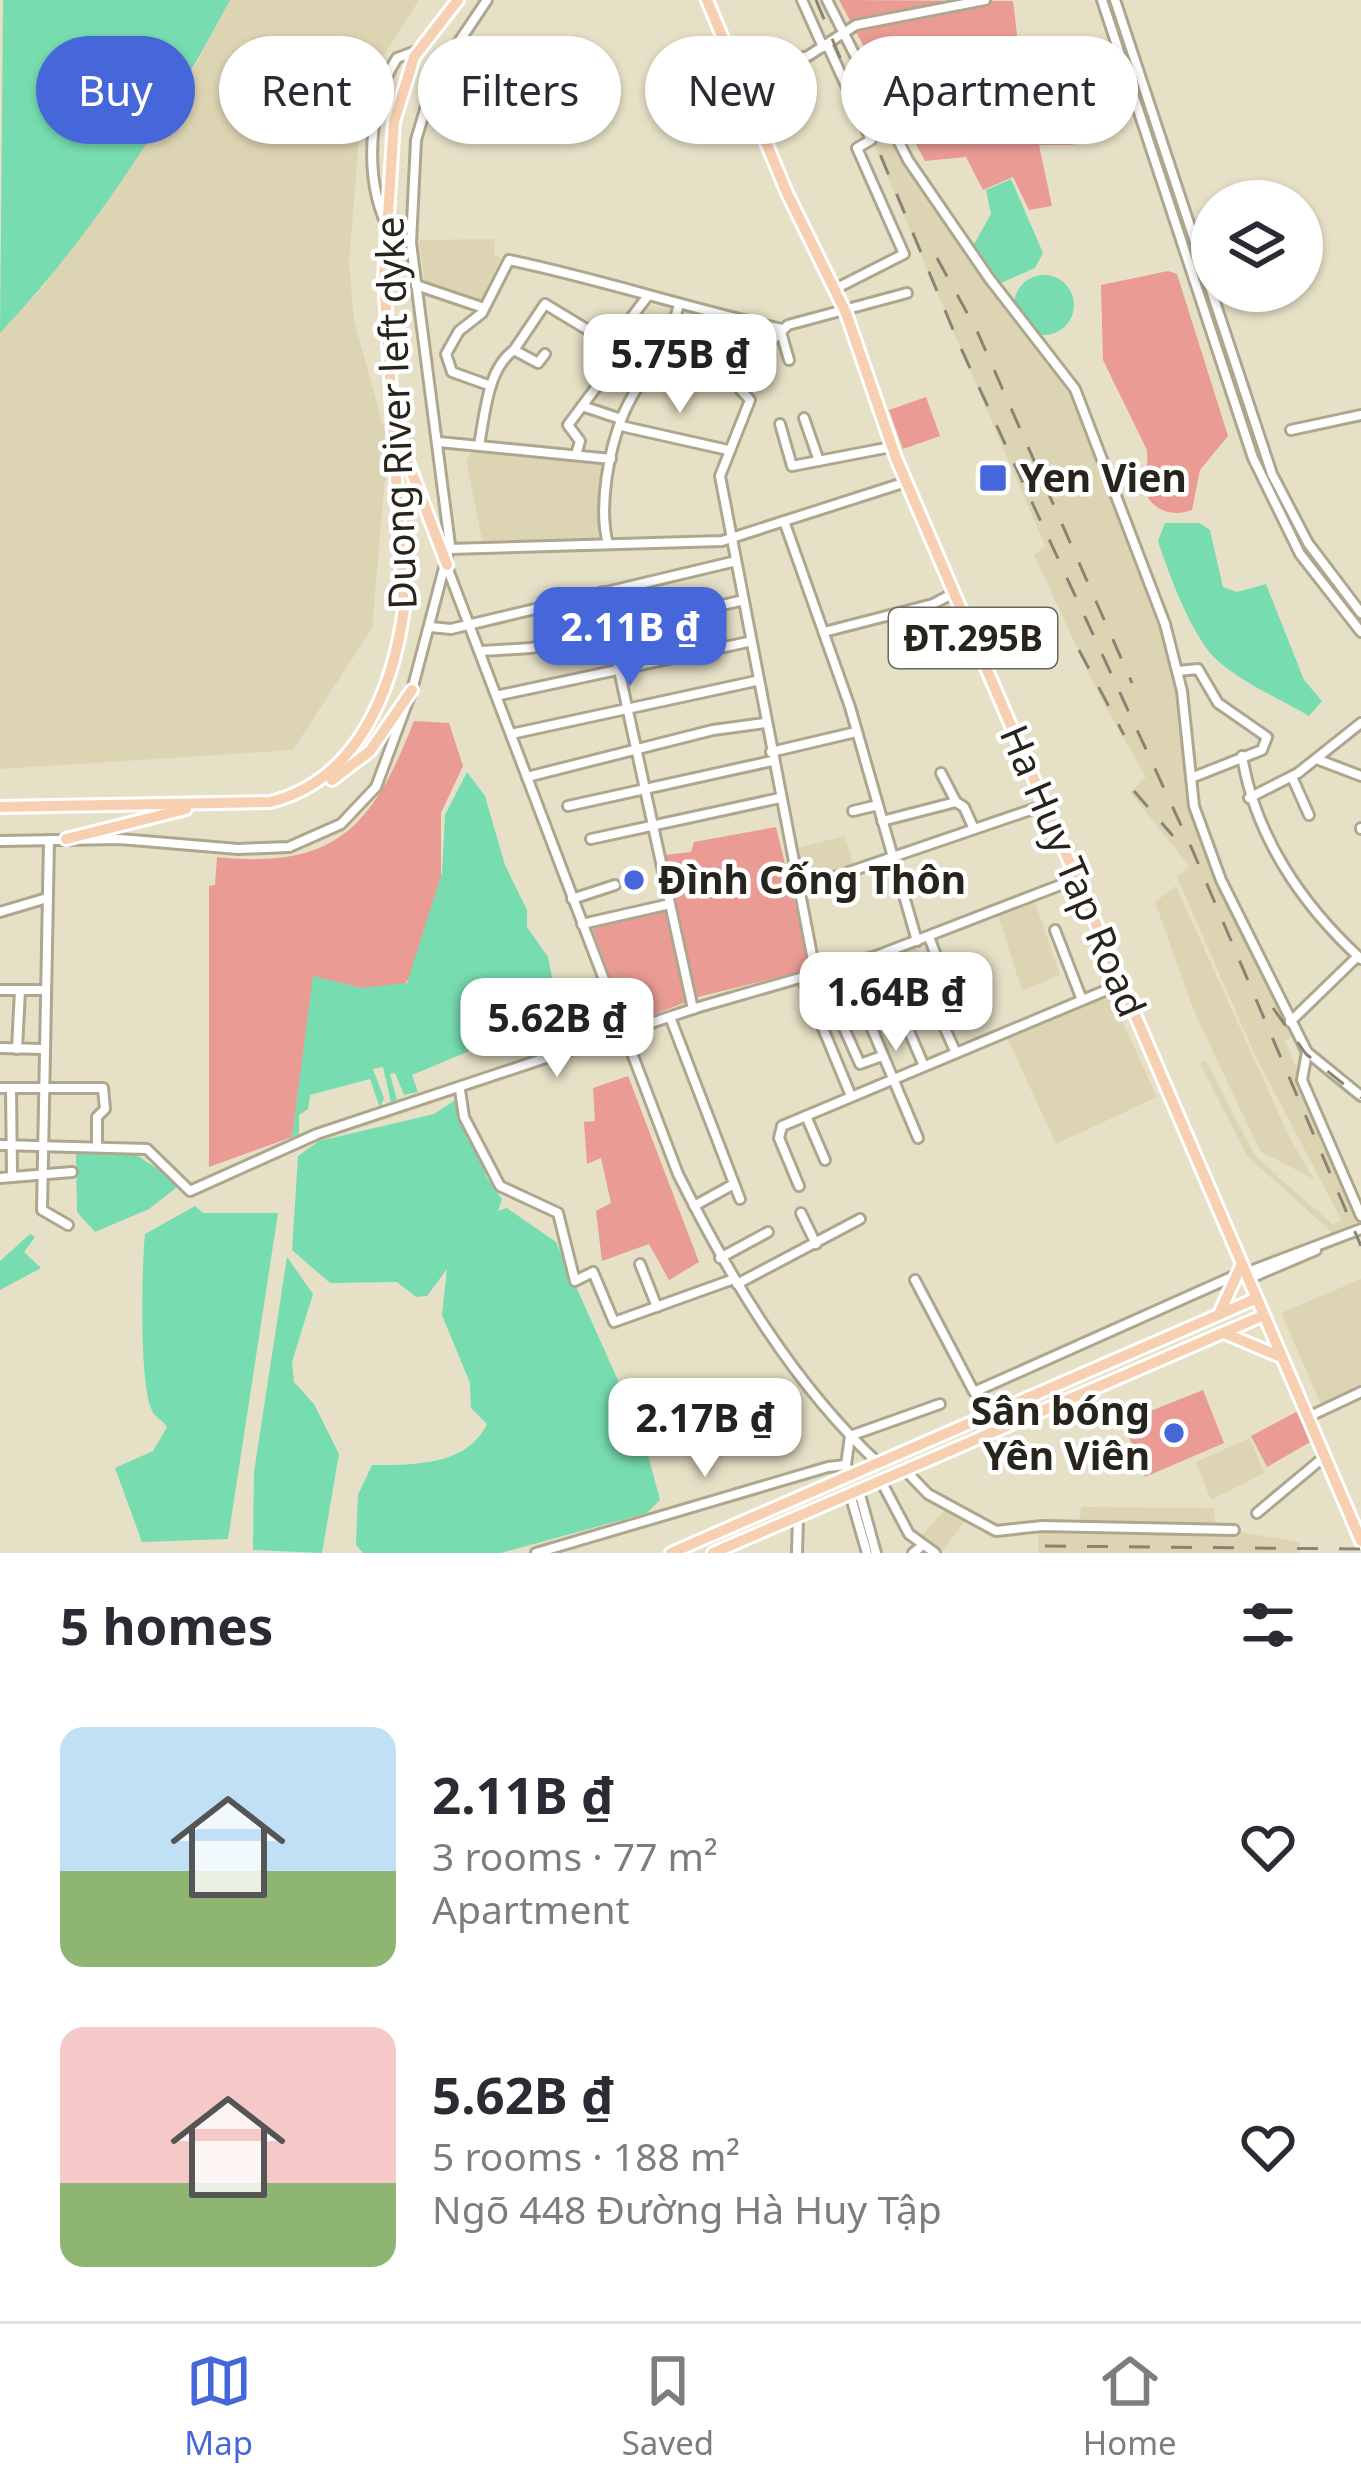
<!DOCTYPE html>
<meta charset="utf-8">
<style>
:root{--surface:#fff;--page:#f2f2f3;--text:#2b2b33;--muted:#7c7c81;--line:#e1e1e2;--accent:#4667da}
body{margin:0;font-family:"Noto Sans",sans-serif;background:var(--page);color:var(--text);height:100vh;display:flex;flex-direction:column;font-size:45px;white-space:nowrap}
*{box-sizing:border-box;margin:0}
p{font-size:39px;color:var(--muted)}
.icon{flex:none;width:66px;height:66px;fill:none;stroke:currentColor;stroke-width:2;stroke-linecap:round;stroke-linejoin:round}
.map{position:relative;height:1553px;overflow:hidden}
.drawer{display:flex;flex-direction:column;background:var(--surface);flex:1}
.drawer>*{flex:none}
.top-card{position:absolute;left:36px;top:36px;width:1290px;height:108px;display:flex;gap:24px}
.controls{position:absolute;left:1191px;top:180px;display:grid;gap:24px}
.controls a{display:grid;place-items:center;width:132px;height:132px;border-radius:50%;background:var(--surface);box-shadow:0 3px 9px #0004;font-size:60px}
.price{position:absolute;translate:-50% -102px;padding:0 27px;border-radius:24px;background:#fff;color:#222;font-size:39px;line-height:78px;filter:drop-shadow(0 3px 6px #0008)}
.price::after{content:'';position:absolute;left:50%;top:72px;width:36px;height:27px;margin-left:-18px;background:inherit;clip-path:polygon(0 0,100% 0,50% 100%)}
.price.selected{background:var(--accent);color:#fff}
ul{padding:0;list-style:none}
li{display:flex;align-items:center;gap:36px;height:300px;padding:0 60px}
li span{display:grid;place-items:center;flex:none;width:336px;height:240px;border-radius:24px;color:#555}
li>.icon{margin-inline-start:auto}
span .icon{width:144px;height:144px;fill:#fffc;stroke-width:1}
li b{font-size:51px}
h2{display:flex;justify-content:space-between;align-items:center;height:144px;padding:0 60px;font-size:51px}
.pill{padding:0 42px;border-radius:54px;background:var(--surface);box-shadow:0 3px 9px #0004;font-size:42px;line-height:108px}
.pill.selected{background:var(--accent);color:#fff}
.tab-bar{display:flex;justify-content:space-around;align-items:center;height:168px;border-top:3px solid var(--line);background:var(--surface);font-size:33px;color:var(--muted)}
.tab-bar a{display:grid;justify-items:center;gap:6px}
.tab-bar .selected{color:var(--accent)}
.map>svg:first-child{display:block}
.built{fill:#ddd4b3}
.green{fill:#e99b94}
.water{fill:#77ddb1}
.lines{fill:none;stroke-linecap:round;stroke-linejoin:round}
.minor-casing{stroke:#aea78f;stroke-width:14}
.major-casing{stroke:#fff;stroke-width:16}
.minor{stroke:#fff;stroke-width:8}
.major{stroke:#f7d0b1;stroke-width:10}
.rail{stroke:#898473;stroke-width:3;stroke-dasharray:21 21;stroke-linecap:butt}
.poi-dot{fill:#4667da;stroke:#fff;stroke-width:4.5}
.labels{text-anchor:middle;stroke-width:9;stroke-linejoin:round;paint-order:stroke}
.shield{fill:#fff;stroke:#68665f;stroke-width:3}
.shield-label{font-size:36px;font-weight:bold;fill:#27241b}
.street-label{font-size:39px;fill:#27241b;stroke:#fff}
.poi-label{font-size:39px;font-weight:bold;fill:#27241b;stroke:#fff;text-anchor:start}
</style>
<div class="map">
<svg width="1361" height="1553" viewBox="0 0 1361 1553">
<rect width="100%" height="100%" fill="#e6e0c6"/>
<g class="built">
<path d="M230,0h189l-56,88 -14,175 5,58 34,122 -16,185 -79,122 -293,19v-436l43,-46 143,-204z"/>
<path d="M852,65l58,110 147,189 19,35 101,270 17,141 101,223 -10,8 76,178 -27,15 -87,-78 -47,-93 6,-2 49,95 78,69 8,-6 -85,-162 -79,-180 12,-11 -59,-74 16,-15 -47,-82 -65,-140 11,-9 -202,-474z"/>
<path d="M495,239l-1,16 7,2 -22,47 -54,-19 -6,-45z"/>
<path d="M474,449l132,11 -8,80 -115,4 -17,-84z"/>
<path d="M844,836l11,32 -54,18 -6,-37z"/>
<path d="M1176,886l115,255 23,38 -54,-28 -66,-140 -39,-109z"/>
<path d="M1034,899l26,76 -38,16 -24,-77z"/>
<path d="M914,944l15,34 -66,29 -17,-39z"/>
<path d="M1108,990l49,107 -101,47 -49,-107z"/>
<path d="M1361,1279v109l-40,16 -40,-91z"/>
<path d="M1250,1438l14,35 -53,27 -15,-38z"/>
<path d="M948,1506l20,11 -27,36 -21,-15z"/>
<path d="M1081,1507l132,1 4,20 82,14 1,11h-262l1,-30 40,1z"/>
</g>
<g class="green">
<path d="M839,0l174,1 7,58 40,-4 13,90h-34l13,61 -23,4 -16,-33 -30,13 -17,-33 -41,4z"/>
<path d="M1168,271l9,3 51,162 -28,34 -8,40c-17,6 -33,3 -44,-12l-1,-48 -44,-90 -2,-75z"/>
<path d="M926,397l14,39 -37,13 -14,-39z"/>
<path d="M414,721l35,2 14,43 -22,47v65l-31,99 -8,10 -41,1 -47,-11 -22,160 -83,30v-281l6,-1 2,-28c119,13 156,-31 197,-136z"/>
<path d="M776,827l35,142 -109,27 -76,29 -34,-98 82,-20 -9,-52 26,-3 3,-10z"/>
<path d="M628,1076l71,186 -30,18 -20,-36 -47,17 -6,-50 15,-8 -10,-45 -14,6 -3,-42 11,-1 -2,-33z"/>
<path d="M1203,1390l21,53 -79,34 -22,-55z"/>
<path d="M1298,1411l14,30 -45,26 -16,-31z"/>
</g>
<g class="water">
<path d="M3,0h227c-62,117 -138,236 -230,333z"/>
<path d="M1011,179l32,74 -8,15 -39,17 -23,-39 18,-32 -5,-24z"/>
<circle cx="1044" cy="305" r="30"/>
<path d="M1165,523h34l11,7 13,57 14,5 29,-8 38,96 18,21 -13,15c-30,-18 -65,-32 -91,-55 -24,-20 -50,-88 -60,-120z"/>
<path d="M467,772l18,24 20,69 22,45v17l21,30 4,21 14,13 4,23 -13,6 -3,-6 -7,3 1,5 -33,13 -3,-5 -31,23 -7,-4 -62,26 6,17 -14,3 -9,-22 -5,1 7,26 -6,2 -8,-35 -10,2 11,29 -4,10 -10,-29 -60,16 -2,14 -9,6v19l-7,3 21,-161 48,12 46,-5 35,-110 3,-58z"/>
<path d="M455,1100l32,78 15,21 -4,12 9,-3 49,34 87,194 17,64 -13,13 -146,40h-138l-7,-8 2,-50 14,-30c42,0 95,1 115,-41l-16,-16 -1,-25 -28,-68 5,-46 -20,27 -11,1 -19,-15 -67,1 -38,-33 6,-94 21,-15 115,-27z"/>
<path d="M132,1152l38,25 6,11 -27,21 -54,23 -18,-20 -1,-58z"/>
<path d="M195,1206l8,7h75l-50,326 -86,3 -27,-74 38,-17 14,-24c-3,-5 -9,-8 -13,-13 -16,-21 -12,-150 -9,-180z"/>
<path d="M30,1234l5,3 -11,15 17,16 -41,22v-29z"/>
<path d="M287,1257l26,37 -21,68 2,20 20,22 25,50 -17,99 -69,-3 1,-78z"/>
</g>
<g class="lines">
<g class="minor-casing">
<g id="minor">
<path d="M802,0l21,47"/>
<path d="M827,0l81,160 81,118 86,111 90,235 17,67 12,115 27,74 86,172 54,44"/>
<path d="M1102,0l151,458 47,96 61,78"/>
<path d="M1115,0l157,474 36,69 53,70"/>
<path d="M827,44l44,96 -14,8 47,106 -69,35"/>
<path d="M739,75l69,-19 48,-31 129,-25"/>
<path d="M387,226c-23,-49 -19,-122 10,-168l19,-7"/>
<path d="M416,285l68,23"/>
<path d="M781,332l8,28"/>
<path d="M514,350l31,-46 66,40"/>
<path d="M491,386l-39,-14 -6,-18 13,-23 23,-18 27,-53c92,19 181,49 273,69"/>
<path d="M582,406l39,13"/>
<path d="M804,418l15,43"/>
<path d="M780,424l12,42 99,-19"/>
<path d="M621,426l107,24"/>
<path d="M1291,430l70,-15"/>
<path d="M439,442l172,17"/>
<path d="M479,445c6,-30 8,-76 35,-95l24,13 7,-9"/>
<path d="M576,455l4,-14 -12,-16 38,-51 5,-30 36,-47"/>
<path d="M784,521l66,186 67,234"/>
<path d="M608,544c-10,-37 1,-95 15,-129 16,-39 43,-61 55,-107"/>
<path d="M449,549l273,-8 184,-59"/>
<path d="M447,567l231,607c52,104 115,210 201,290"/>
<path d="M602,592l91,417"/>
<path d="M430,627l21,2 281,-67"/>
<path d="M824,632l109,-28 21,-11"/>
<path d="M482,651l49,-3 209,-47"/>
<path d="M1178,671l20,-2 20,34 49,34 -5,13 -71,28"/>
<path d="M500,695l248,-53"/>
<path d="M511,734l245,-53"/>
<path d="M771,752l85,-20"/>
<path d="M1242,756c13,80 60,149 119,203"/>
<path d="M1319,760l42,16"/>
<path d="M941,773l15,29"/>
<path d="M527,777l186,-47 52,-7"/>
<path d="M1292,777l17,38"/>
<path d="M1249,798l49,-25 63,-50"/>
<path d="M568,806l204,-45"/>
<path d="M853,811l25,-6"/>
<path d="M882,821l74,-19 8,5 10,22"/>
<path d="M1361,829v-1"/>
<path d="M591,839l189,-41"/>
<path d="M49,840l-7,370 26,15"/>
<path d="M0,841l120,-2 118,10 51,-2 52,-23 35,-37 36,-97 38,-145 -39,-302 5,-103 18,-61 53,-79"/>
<path d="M799,889l246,-84"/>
<path d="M572,899l43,-14"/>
<path d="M0,912l47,-14"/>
<path d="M582,924l88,-20"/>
<path d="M1055,930l27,70"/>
<path d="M929,937l22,58"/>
<path d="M820,974l40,90 22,-8"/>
<path d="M816,976l-96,-500 30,-76 -11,-12 26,-41 23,-22 119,-32"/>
<path d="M803,980l48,116"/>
<path d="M907,989l18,-5 31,69"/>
<path d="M0,990h46"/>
<path d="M670,1017l70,182"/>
<path d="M1290,1022l67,-65"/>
<path d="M0,1048l45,1"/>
<path d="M17,1049l3,-59"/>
<path d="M1307,1052l-5,28 59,136"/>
<path d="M0,1088h103l2,21 -8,8v30"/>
<path d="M11,1088l1,86"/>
<path d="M460,1090l4,27 36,69 58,27 17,68 18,-9 21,50 120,-43"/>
<path d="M806,1116l19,44"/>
<path d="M918,1138l-53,-126 31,-11 28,65"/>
<path d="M0,1145l147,4 43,42 127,-57 382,-127 177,-51 200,-77"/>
<path d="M0,1178l72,-6"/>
<path d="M799,1186l-20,-48 3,-12 339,-142"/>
<path d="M694,1206l40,-22"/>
<path d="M801,1213l15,31"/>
<path d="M720,1258l48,-26"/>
<path d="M640,1264l17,43"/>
<path d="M1245,1273l116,-44"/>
<path d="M1248,1279l68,-29"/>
<path d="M915,1280l59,112 260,-116"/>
<path d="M737,1284l123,-65"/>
<path d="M1308,1417l53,-25"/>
<path d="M846,1465l4,-29 90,-32"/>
<path d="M905,1470l23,24 68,37 46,-5 192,4"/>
<path d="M881,1481l28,53 26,19"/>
<path d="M859,1491l17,62"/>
<path d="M850,1494l17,59"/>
<path d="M1257,1513l67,-56"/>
<path d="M536,1553l292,-86 18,-2 4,10"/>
<path d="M797,1553l1,-36"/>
<path d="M913,1553l10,-8"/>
</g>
</g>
<g class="major-casing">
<g id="major">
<path d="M707,0l80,193 59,120 50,145 465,1083"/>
<path d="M400,441l47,124"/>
<path d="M332,780l38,-29 42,-61"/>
<path d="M0,807l270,-5c87,-21 123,-112 134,-193l-20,-332 10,-155 20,-65 44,-57"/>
<path d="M66,839l120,-30"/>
<path d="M1220,1312l21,-46"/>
<path d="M1224,1333l57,24"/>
<path d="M671,1553l584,-254"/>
<path d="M713,1553l549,-237"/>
</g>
</g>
<use href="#minor" class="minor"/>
<use href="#major" class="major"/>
<g class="rail">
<path d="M816,0l143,344 233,505 169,397"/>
<path d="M937,258l40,73 155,352"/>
<path d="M1079,650l45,85"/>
<path d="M1134,791l39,45"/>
<path d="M1273,1008l33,46 55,44"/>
<path d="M1045,1546l316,3"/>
</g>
</g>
<g class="poi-dot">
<rect x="978" y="463" width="30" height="30" rx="6"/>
<circle cx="634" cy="880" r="12"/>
<circle cx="1174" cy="1433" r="12"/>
</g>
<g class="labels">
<rect class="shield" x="889" y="608" width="168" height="60" rx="9"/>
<g class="shield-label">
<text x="973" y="651">ĐT.295B</text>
</g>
<g class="street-label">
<text transform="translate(396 413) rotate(-92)" y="14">Duong River left dyke</text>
<text transform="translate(1073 871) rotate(67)" y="14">Ha Huy Tap Road</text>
</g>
<g class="poi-label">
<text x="1020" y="492">Yen Vien</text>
<text x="658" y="894">Đình Cống Thôn</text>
<text x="1150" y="1425" text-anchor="end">Sân bóng<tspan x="1150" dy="45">Yên Viên</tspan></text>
</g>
</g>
</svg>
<div class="controls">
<a><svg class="icon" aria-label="layers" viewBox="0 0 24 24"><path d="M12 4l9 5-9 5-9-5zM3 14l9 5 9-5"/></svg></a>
</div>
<b class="price" style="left:680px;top:416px">5.75B ₫</b>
<b class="price selected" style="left:630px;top:689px">2.11B ₫</b>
<b class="price" style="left:896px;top:1054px">1.64B ₫</b>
<b class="price" style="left:557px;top:1080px">5.62B ₫</b>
<b class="price" style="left:705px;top:1480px">2.17B ₫</b>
<div class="top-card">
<a class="pill selected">Buy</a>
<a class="pill">Rent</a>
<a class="pill">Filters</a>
<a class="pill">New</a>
<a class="pill">Apartment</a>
</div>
</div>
<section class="drawer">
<h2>5 homes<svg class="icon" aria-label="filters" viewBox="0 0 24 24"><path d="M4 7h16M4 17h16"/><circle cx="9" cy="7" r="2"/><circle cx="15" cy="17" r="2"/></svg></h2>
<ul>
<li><span style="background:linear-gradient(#bfe0f5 60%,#8fb573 0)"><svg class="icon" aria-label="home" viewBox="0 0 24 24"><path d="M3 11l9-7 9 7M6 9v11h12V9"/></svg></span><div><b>2.11B ₫</b><p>3 rooms · 77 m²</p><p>Apartment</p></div><svg class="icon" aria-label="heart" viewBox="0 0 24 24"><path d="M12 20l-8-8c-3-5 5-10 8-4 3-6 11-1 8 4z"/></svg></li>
<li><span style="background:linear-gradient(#f6c9c9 65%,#8fb573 0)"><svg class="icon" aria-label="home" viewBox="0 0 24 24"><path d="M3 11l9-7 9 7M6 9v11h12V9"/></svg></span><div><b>5.62B ₫</b><p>5 rooms · 188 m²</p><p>Ngõ 448 Đường Hà Huy Tập</p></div><svg class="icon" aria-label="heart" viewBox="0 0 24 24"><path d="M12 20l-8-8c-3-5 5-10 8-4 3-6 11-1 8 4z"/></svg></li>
</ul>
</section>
<nav class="tab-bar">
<a class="selected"><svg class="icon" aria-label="map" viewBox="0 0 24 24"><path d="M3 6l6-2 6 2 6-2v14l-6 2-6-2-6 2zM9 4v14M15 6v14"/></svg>Map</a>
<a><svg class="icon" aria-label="saved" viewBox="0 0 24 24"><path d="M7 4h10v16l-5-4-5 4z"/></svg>Saved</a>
<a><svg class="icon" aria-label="home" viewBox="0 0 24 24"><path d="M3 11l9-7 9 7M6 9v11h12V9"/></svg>Home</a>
</nav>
